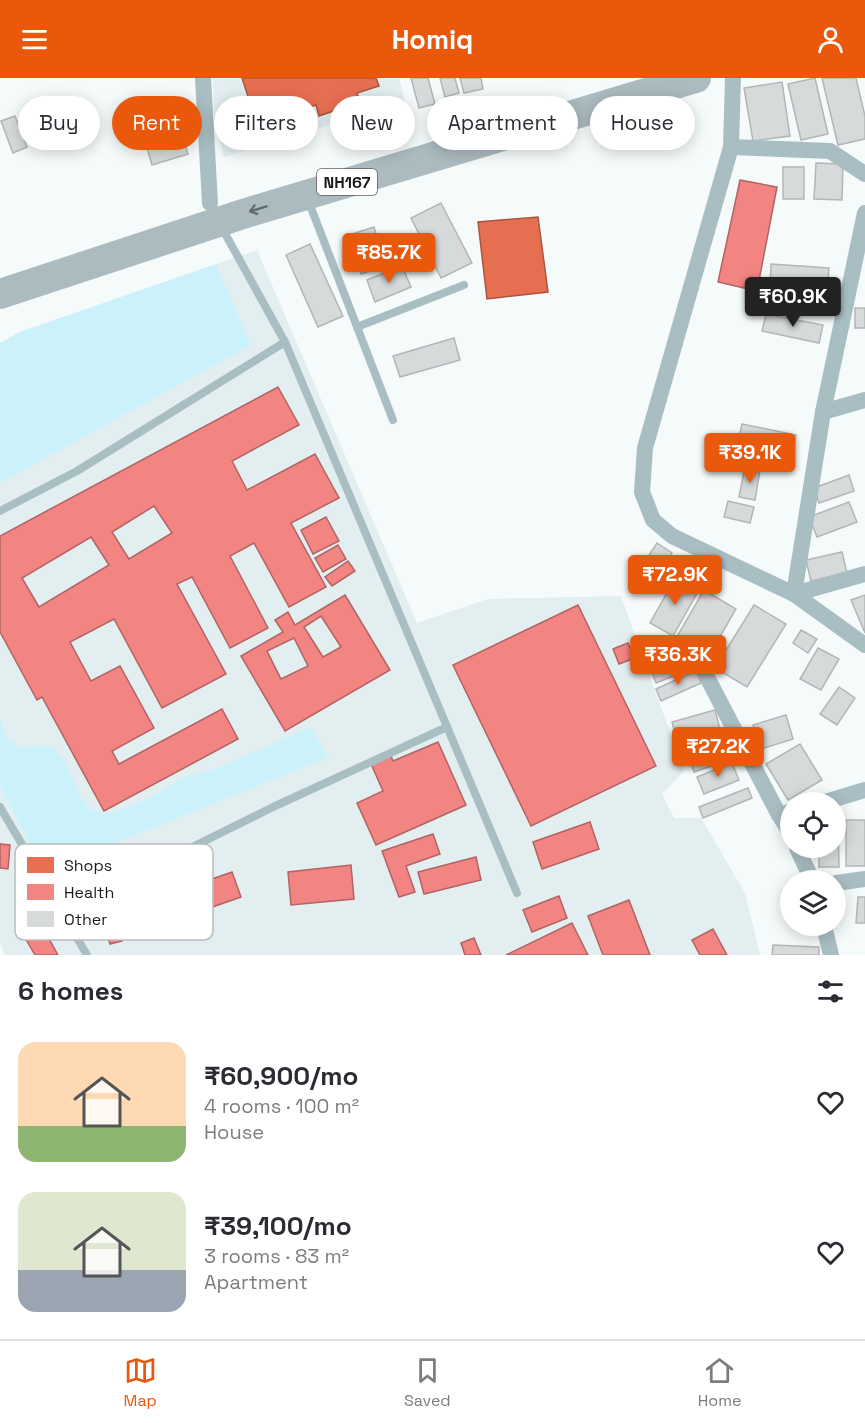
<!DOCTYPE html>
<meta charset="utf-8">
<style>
:root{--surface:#fff;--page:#f7f7f7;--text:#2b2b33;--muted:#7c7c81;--line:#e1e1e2;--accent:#ea580c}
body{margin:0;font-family:"Space Grotesk",sans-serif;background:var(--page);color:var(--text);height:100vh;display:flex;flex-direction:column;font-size:22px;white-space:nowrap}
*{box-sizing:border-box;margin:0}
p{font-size:20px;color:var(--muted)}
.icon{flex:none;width:33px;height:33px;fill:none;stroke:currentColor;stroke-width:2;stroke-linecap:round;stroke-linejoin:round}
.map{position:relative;height:877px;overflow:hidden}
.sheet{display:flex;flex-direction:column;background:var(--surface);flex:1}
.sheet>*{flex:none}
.top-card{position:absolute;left:18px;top:18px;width:830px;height:54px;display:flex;gap:12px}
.tools{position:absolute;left:780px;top:714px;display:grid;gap:12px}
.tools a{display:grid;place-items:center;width:66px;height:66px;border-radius:50%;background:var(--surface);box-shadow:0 3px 15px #0003;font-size:30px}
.price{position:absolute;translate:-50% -51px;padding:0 14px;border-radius:6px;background:var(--accent);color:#fff;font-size:20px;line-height:39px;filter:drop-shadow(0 2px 3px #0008)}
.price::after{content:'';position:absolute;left:50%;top:36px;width:18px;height:14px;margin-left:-9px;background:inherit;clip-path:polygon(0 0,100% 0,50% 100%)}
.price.selected{background:#222;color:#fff}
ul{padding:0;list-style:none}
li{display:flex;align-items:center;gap:18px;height:150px;padding:0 18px}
li span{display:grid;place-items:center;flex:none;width:168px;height:120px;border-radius:18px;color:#555}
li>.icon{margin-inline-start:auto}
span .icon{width:72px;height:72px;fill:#fffc;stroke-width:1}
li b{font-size:26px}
h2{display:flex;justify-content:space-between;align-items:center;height:72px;padding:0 18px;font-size:26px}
.chip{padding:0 21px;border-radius:27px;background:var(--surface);box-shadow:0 3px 15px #0003;font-size:21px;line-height:54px}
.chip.selected{background:var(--accent);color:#fff}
header{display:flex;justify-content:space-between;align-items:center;height:78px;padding:0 18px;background:var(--accent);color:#fff;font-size:27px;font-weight:600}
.menu{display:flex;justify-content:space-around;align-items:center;height:84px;border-top:2px solid var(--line);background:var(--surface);font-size:16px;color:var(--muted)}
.menu a{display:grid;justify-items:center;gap:3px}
.menu .selected{color:var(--accent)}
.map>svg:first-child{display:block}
.built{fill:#e3eef1}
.green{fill:#cbf2fb}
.shops{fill:#e76f51;stroke:#a95641;stroke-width:1.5}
.health{fill:#f28482;stroke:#b16463;stroke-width:1.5;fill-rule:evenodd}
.building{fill:#d6dadb;stroke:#b3b6b7;stroke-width:1.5}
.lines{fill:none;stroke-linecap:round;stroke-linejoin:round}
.lane{stroke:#a9bec3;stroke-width:8}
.street{stroke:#a9bec3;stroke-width:16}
.highway{stroke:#acbbc0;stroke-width:30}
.oneway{stroke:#626b6e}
.labels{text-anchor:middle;stroke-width:6;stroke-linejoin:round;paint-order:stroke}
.shield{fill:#fff;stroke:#5d5f60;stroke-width:1.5}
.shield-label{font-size:16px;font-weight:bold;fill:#181b1c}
.key{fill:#fff;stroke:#babbbb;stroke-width:1.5}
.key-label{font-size:16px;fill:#181b1c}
</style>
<header><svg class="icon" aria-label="menu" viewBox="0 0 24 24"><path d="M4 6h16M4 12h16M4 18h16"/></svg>Homiq<svg class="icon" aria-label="person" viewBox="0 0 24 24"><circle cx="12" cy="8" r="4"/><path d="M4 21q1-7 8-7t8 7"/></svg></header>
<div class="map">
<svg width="865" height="877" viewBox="0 0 865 877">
<rect width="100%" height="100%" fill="#f5fafb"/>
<g class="built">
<path d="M213,0h186l6,24 -181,55 -10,-40z"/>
<path d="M257,172l160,373 71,-24 133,-3 63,175 -22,23 12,24h27l44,75 15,62h-756l-4,-15v-597l20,-11z"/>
</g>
<g class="green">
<path d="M216,186l35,81 -251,138v-140l20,-11z"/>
<path d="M0,641l8,22 13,6 28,-1 6,3 10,13 15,33 9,13 13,6 19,-4 36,-16 23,-15 40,-12 90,-40 19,30 -241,97 -31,16 -15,-3 -9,-14 -3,-9 -30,-58z"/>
</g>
<g class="shops">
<path d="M242,0h134l3,8 -22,7 3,9 -41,14 -3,-11 -59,19z"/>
<path d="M538,139l10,75 -61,7 -9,-77z"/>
</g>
<g class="health">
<path d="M740,102l37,7 -20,104 -39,-9z"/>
<path d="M278,309l21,38 -67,36 15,29 68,-36 24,44 -48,25 35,64 -37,20 -35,-64 -24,13 38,72 -38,20 -38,-71 -15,7 49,90 -64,34 -48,-89 -44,23 21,39 29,-15 34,62 -42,23 7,13 103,-55 16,30 -134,72 -62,-114 -5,3 -37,-68v-96zM154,428l18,27 -43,26 -17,-27zM91,459l18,28 -70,42 -17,-29z"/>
<path d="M326,439l13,24 -26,13 -12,-24z"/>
<path d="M338,467l8,14 -23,13 -8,-14z"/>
<path d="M348,483l7,10 -23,15 -7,-9z"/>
<path d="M345,517l45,75 -105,61 -44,-75 42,-24 -8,-12 13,-8 7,13zM321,538l20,31 -18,10 -19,-30zM294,560l14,28 -27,13 -14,-28z"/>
<path d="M578,527l78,161 -125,60 -78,-161z"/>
<path d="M628,565l7,15 -16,6 -6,-15z"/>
<path d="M438,664l28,63 -90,40 -19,-42 26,-12 -12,-27 20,-8 2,5z"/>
<path d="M590,744l9,27 -57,20 -9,-27z"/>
<path d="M433,756l7,20 -34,12 9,26 -16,5 -17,-46z"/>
<path d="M0,766l10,1 -2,24 -8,-1z"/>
<path d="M476,779l5,23 -57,14 -6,-22z"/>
<path d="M351,787l3,34 -63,6 -3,-33z"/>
<path d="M232,794l9,25 -60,21 -9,-25z"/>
<path d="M559,818l8,22 -35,14 -9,-22z"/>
<path d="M629,822l21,55h-47l-15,-39z"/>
<path d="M115,840l7,23 -12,3 -7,-22z"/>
<path d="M38,841l20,36h-23l-15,-26z"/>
<path d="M572,845l16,32h-82z"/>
<path d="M713,851l14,26h-27l-8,-15z"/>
<path d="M474,860l7,17h-16l-4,-12z"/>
</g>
<g class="building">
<path d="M411,0h17l7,26 -16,4z"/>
<path d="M440,0h15l4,15 -14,4z"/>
<path d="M460,0h21l2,11 -19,4z"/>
<path d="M815,0l13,56 -27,6 -13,-56z"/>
<path d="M822,0h34l9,38v23l-27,6z"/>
<path d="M782,4l8,54 -37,5 -9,-53z"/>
<path d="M15,38l12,31 -14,6 -12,-32z"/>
<path d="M178,44l10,32 -36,11 -10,-34z"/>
<path d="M36,47l4,14 -14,3 -4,-13z"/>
<path d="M816,85l27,1 -1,36 -28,-1z"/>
<rect x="783" y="89" width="21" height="32"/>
<path d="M441,125l31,60 -31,15 -30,-60z"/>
<path d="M374,149l12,39 -25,8 -12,-39z"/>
<path d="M310,166l33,72 -25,11 -32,-72z"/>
<path d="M771,186l58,4 -2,24 -57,-3z"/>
<path d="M402,188l9,21 -36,15 -8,-22z"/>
<rect x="855" y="230" width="10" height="20"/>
<path d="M766,236l57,11 -4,18 -57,-12z"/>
<path d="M454,260l6,22 -60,17 -7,-21z"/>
<path d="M742,346l54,11 -7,32 -54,-11z"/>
<path d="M745,389l15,3 -5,30 -16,-3z"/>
<path d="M849,397l5,16 -35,12 -5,-15z"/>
<path d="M728,423l26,6 -4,16 -26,-6z"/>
<path d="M849,424l8,20 -40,15 -8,-20z"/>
<path d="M657,465l15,10 -24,36 -15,-10z"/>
<path d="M842,474l5,21 -36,8 -5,-21z"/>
<path d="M677,497l23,13 -27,48 -23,-13z"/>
<path d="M704,512l32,19 -29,50 -32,-19z"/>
<path d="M865,517v38l-14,-33z"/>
<path d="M754,527l32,19 -39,63 -32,-19z"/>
<path d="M801,552l16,9 -9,14 -15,-10z"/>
<path d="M818,570l21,11 -18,31 -21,-11z"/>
<path d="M672,587l4,10 -20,8 -4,-11z"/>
<path d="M696,593l5,12 -40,18 -5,-12z"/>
<path d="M839,609l16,11 -18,27 -17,-11z"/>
<path d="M715,632l6,23 -43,12 -6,-23z"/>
<path d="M786,637l7,24 -32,10 -8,-24z"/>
<path d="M719,661l7,22 -32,11 -7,-21z"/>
<path d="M800,666l22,36 -34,20 -22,-36z"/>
<path d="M732,685l7,17 -35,14 -7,-17z"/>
<path d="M748,710l4,10 -49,20 -4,-11z"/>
<path d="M836,742h2l1,47h-20v-19h17z"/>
<rect x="846" y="742" width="19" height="46"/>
<path d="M858,819h7v26h-9z"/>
<path d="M773,867l46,2v8h-47z"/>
</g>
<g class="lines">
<g class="lane">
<path d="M308,122l85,220"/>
<path d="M222,150l63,114 232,551"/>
<path d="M357,249l107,-42"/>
<path d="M0,433l77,-40 208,-129"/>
<path d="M0,729l87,148"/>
<path d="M49,811l103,-22 121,-60 174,-80"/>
</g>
<g class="street">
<path d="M203,0l7,125"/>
<path d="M733,0l-2,69 99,4 35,23"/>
<path d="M731,69l-86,301 -3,44 11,28 19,16 122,58 29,-182 42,-12"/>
<path d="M823,334l42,-199"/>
<path d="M865,496l-71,20 71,51"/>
<path d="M696,578l83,159"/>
<path d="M825,724l40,-12"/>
<path d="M790,734l-11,3 11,17"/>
<path d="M797,770l15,32"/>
<path d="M836,805l29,-4"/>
<path d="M824,848l7,29"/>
</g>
<path class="highway" d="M0,216l246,-81 450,-135"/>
</g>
<defs><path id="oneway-shaft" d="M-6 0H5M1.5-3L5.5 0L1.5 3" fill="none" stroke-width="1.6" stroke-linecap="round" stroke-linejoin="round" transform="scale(1.5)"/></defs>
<use class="oneway" href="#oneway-shaft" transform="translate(258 131) rotate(163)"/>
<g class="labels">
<rect class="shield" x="317" y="91" width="60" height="26" rx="4.5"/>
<g class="shield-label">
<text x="347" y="110">NH167</text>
</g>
</g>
<rect x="15" y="766" width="198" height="96" rx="9" class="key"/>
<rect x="27" y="779" width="27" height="16" fill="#e76f51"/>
<rect x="27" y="806" width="27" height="16" fill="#f28482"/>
<rect x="27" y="833" width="27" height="16" fill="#d6dadb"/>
<g class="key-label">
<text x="64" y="793">Shops</text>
<text x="64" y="820">Health</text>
<text x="64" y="847">Other</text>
</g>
</svg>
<div class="tools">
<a><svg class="icon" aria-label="locate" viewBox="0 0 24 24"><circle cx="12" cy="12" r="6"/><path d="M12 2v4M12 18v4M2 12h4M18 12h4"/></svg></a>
<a><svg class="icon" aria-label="layers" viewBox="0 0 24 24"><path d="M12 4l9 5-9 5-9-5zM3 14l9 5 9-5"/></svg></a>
</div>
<b class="price" style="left:389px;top:206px">₹85.7K</b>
<b class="price selected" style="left:793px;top:250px">₹60.9K</b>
<b class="price" style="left:750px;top:406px">₹39.1K</b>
<b class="price" style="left:675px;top:528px">₹72.9K</b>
<b class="price" style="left:678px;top:608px">₹36.3K</b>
<b class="price" style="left:718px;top:700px">₹27.2K</b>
<div class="top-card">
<a class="chip">Buy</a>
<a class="chip selected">Rent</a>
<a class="chip">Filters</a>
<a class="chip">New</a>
<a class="chip">Apartment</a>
<a class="chip">House</a>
</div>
</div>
<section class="sheet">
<h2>6 homes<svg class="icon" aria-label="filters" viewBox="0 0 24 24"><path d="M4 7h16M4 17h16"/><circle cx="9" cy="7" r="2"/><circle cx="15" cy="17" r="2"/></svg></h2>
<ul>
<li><span style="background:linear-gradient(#ffd9b3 70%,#8fb573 0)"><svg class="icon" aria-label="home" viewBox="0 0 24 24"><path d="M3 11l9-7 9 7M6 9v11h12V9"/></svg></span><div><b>₹60,900/mo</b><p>4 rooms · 100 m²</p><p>House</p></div><svg class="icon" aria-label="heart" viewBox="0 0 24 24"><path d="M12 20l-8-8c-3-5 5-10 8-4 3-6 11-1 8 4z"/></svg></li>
<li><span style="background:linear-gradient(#dfe7d0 65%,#9aa5b1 0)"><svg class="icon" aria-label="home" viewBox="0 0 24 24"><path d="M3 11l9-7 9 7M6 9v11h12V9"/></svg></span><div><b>₹39,100/mo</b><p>3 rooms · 83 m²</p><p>Apartment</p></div><svg class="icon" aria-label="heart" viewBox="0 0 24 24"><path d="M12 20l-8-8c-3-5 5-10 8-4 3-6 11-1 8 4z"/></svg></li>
</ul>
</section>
<nav class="menu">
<a class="selected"><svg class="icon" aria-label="map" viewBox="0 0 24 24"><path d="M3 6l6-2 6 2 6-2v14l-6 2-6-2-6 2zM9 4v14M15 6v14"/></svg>Map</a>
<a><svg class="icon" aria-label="saved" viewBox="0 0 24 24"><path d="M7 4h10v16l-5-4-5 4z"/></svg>Saved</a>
<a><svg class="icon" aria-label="home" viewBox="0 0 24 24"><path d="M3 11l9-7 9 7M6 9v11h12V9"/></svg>Home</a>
</nav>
